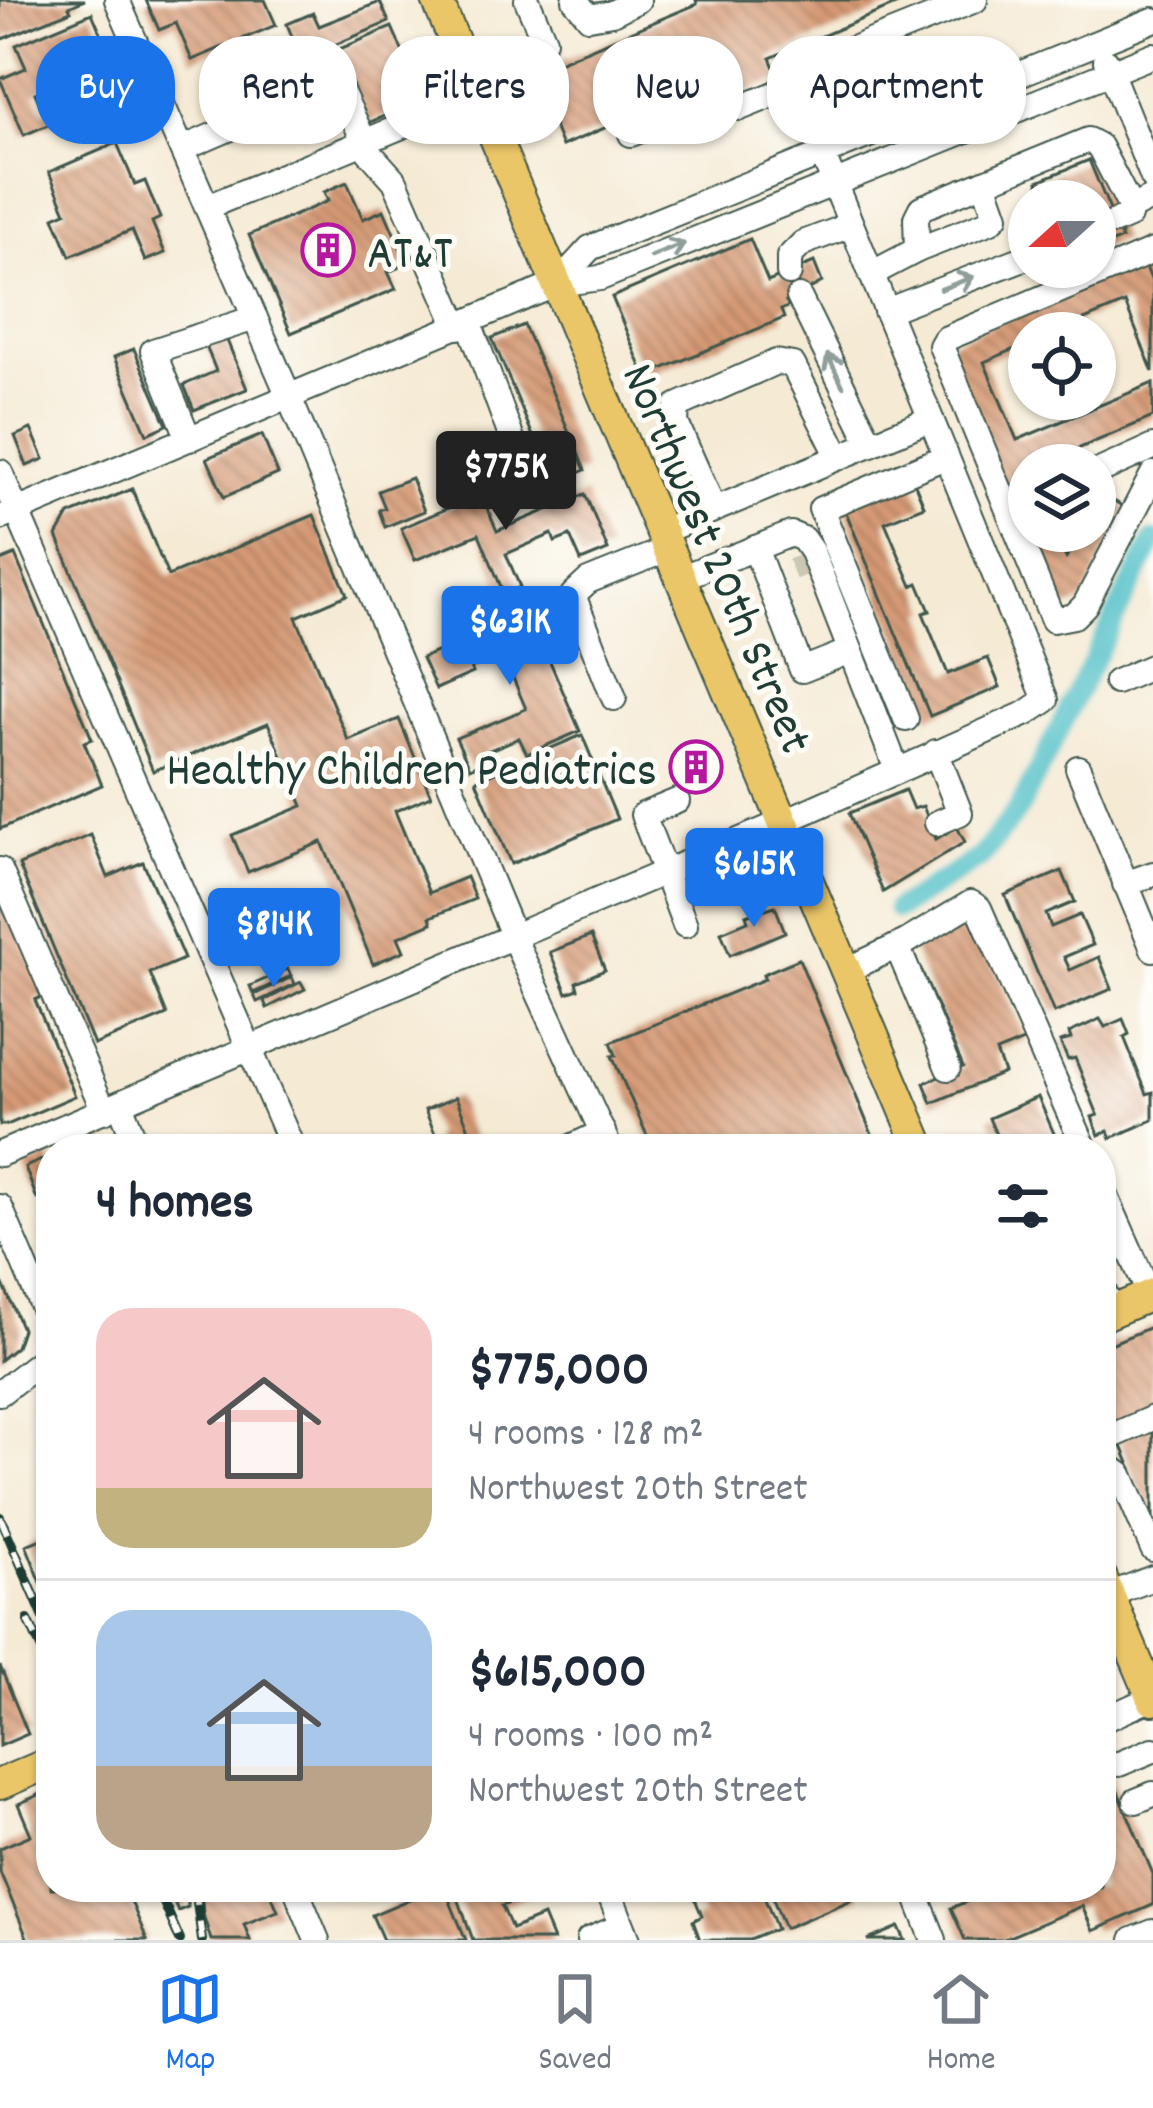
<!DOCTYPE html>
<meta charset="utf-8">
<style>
:root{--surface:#fff;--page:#f6f6f7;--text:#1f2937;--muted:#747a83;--line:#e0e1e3;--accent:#1a73e8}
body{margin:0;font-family:Dekko,sans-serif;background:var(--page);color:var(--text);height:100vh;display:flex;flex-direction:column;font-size:45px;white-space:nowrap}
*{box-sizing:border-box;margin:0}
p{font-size:39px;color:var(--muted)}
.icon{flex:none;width:66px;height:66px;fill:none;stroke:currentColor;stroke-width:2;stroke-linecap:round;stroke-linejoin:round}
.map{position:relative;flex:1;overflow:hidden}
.panel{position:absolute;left:36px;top:1134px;width:1080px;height:768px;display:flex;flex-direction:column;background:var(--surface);border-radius:48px;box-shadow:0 3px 9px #0004}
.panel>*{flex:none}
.top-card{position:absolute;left:36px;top:36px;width:1083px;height:108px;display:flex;gap:24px}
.needle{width:78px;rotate:249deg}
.fabs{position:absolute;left:1008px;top:180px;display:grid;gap:24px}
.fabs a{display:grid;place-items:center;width:108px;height:108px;border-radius:50%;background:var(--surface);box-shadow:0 3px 9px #0004;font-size:60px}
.price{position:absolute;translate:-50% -102px;padding:0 27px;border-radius:12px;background:var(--accent);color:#fff;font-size:39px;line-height:78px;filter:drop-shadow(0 3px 6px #0008)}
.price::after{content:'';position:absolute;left:50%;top:72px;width:36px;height:27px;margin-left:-18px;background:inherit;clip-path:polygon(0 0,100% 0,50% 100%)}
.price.current{background:#222;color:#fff}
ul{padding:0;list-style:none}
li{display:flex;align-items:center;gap:36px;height:300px;padding:0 60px}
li+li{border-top:3px solid var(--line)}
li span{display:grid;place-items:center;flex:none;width:336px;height:240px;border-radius:36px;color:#555}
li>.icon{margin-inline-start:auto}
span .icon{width:144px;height:144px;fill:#fffc;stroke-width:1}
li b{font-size:51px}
h2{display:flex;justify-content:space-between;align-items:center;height:144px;padding:0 60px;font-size:51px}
.tag{padding:0 42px;border-radius:48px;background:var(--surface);box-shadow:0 3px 9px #0004;font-size:42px;line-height:108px}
.tag.current{background:var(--accent);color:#fff}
.tab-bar{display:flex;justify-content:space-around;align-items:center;height:168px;border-top:3px solid var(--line);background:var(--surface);font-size:33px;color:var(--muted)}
.tab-bar a{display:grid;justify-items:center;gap:6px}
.tab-bar .current{color:var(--accent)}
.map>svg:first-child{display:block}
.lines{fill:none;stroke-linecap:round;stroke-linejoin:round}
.canal{stroke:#53c1c9;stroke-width:21}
.building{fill:url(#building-back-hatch)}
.minor-tunnel{stroke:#cac7b4;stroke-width:24;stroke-dasharray:24 12;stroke-linecap:butt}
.minor-casing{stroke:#3f574c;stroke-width:28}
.major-casing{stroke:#3f574c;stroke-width:34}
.minor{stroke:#fff;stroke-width:24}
.major{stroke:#ebc669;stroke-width:30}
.rail-casing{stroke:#1f3d34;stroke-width:10}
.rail{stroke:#fdfcf7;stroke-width:6;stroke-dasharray:18;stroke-linecap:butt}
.oneway{stroke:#8f9e9a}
.labels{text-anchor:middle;stroke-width:10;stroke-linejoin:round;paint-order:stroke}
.poi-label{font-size:48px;fill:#1f3d34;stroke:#fdfcf7;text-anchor:start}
.street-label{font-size:48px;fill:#1f3d34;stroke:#fdfcf7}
</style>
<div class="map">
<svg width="1153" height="1940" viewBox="0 0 1153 1940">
<defs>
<pattern id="building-back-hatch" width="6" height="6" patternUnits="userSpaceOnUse" patternTransform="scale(3)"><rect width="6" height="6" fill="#d59974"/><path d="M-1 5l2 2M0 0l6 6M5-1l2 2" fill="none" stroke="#ac7e60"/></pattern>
</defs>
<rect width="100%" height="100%" fill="#fdfcf7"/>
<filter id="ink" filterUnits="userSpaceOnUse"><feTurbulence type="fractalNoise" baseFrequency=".00833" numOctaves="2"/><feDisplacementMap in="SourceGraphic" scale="24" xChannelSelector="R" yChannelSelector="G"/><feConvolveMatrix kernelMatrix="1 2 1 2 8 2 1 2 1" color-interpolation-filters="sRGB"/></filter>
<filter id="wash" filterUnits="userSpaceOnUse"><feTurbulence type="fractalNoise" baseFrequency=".004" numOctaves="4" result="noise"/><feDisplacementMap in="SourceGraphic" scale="48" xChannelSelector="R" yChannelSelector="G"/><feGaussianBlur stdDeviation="2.7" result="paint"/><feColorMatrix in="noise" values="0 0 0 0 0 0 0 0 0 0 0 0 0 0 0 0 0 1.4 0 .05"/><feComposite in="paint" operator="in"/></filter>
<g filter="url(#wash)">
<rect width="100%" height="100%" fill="#f5ead4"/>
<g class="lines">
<path class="canal" d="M897,909l84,-52 39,-50 133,-266"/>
</g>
<g id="blocks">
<g class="building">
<path d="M0,0h85l-16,7 2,4 -71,29z"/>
<path d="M146,0h119l11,25 -84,35 -16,-37 -17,7z"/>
<path d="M696,0h211l-137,58 9,21 -42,17 -9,-20 -166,70 -30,-73 165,-69z"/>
<path d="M380,2l9,20 -88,37 -14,-35 26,-11 6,13z"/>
<path d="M92,13l20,47 -77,33 8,19 7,-3 5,13 -31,13 -24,-56 26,-11 -10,-23z"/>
<path d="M392,27l31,73 -55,23 -31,-73z"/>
<path d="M117,143l18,42 10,-4 15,37 -8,4 13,31 -20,8 -13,-31 -62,26 -16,-39 12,-5 -17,-40z"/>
<path d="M1089,160l33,79 -27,11v-49h-49l-8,-20z"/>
<path d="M347,182l16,37 21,-9 23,54 -19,8 8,17 -105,44 -42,-98 79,-34 -4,-9z"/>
<path d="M750,239l18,43 46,-20 8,20 -36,20 3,4 -8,4 3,8 -139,58 -33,-79z"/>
<path d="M1143,260l10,24v88l-28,-69 -72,30h-24v10l-45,19 33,78 136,-57v34l-113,48h-11v66h25l12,27 14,-27h15v-28l5,-10 26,15 -44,94 -28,11 -111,-267z"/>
<path d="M524,325l61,145 -32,14 -61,-146z"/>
<path d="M226,338l21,51 -53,21 -10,-25 32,-14 -10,-25z"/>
<path d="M134,349l33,76 -20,9 -33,-77z"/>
<path d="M31,429l13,30 -17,7 -12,-30z"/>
<path d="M262,435l16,39 -54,23 -17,-39z"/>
<path d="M912,477l12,29 -39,16 27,64 6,-3 12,28 -7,2 25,61 40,-16 12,29 -70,29 -87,-211z"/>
<path d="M411,478l13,33 -39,16 -6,-17 6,-2 -7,-17z"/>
<path d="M132,489l36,87 146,-61 33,80 -51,22 52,123 51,-21 32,77 -36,15 34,82 37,-16 9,22 -45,18 2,6 -34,14 6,14 -31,13 -51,-122 -74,30 -16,-37 71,-29 -35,-83 -115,48 -96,-235 12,-21z"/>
<path d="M481,494l16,37 88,-37 23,56 -27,11 -11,-25 -15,6 -3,-8 -46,20 14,33 -16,7 -25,-60 -64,26 -14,-32z"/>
<path d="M15,555l77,184 -8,3 18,43 -102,44v-268z"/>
<path d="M529,613l51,118 -53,23 -8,-16 -32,13 3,8 -20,9 -14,-30 70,-29 -23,-55 -32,14 2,5 -37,16 -14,-31z"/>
<path d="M582,735l35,84 -106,45 -35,-84z"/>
<path d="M709,750l8,27 -28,12 -15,-25z"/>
<path d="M905,790l8,19 10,-3 13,33 21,-12 8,15 -82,50 -34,-79z"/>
<path d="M91,835l17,42 35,-15 41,97 -34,14 17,42 -73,30 -75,-180z"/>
<path d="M1062,871l13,31 -29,12 5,13 29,-12 13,30 -29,12 6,13 29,-13 13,32 -58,24 -49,-118z"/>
<path d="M0,888l45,107 -10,5 40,96 -68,29h-7z"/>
<path d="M775,906l10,26 -55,23 -9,-23 27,-11 -2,-6z"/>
<path d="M970,909l56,131 -30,12 8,21 -72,30 -8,-20 39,-16 -50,-116z"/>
<path d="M591,936l14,34 -29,12 2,7 -11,4 -17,-41z"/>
<path d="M799,959l79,190h-225l-41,-93 4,-1 -5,-13 154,-63 -2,-5z"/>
<path d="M288,969l3,7 -38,17 -3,-7z"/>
<path d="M292,977l3,7 -38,18 -3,-7z"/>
<path d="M301,982l4,7 -38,19 -3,-7z"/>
<path d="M1100,1019l5,8 18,-8 6,15 -5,3 23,57 6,-2v28l-42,18 -3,-7 -9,4 -7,-18 6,-2 -23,-57 -7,2 -8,-18 11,-3 -2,-6z"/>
<path d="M456,1097l21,52h-40l-5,-12 4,-1 -11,-26z"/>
<path d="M1038,1097l21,48 -9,4h-48l-13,-31z"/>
<path d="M103,1135l6,14h-39z"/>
<path d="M51,1156v38l-14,5 -12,-32z"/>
<path d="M0,1277l22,52 -6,18 -16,13z"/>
<path d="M1153,1326v86l-52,22v-86z"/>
<path d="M1153,1425v95l-34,-81z"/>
<path d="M51,1535v72l-25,-62z"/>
<path d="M0,1666l28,68 -28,12z"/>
<path d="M1101,1752l52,122v31l-60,26 -11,-25 -80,34h-37l-14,-32 50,-21h100z"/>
<path d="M41,1794l10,23v20l-3,2 3,49 25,-1 3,9 20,-9h26l22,53h-119l-28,-68v-24l31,-13 -13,-31z"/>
<path d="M168,1887h18l2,20 -10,4z"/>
<path d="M201,1887h67l10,24 -34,13 6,16h-39l-8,-26z"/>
<path d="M438,1887h6l22,53h-83l-11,-25z"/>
<path d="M454,1887h79l2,5 -33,14 10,23 31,-13 10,24h-80z"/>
<path d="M690,1887h70l17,42 -27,11h-50l-7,-19 9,-5z"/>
<path d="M780,1887h75l4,10 -74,31 -15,-36z"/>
<path d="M899,1927l6,13h-37z"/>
</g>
</g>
</g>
<g filter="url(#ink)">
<use href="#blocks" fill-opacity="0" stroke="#3f574c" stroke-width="3"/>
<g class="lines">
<path class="minor-tunnel" d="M799,555l8,20"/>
<g class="minor-casing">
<g id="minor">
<path d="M117,0l167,385 239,574 87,190"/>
<path d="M527,0l17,40"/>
<path d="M575,0l14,17 23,-4 26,-13"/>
<path d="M1106,61l47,117"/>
<path d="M631,134l81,-32 28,6 35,-14 33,-27 167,-67"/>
<path d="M182,149l155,-67 32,70 26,29 63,146"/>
<path d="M207,207l270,-112"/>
<path d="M1115,222l14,-6 2,-8 22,-11"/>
<path d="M917,250l74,-29 5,-5 -12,-34"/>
<path d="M1153,251l-208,88 -4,7 112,274 21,-4 11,-11 68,-131"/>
<path d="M789,273v-16l14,-14 48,-18"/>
<path d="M871,274l46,-24 -1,-32 5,-10 167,-68 11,6 32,62"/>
<path d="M557,284l33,-36 563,-228"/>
<path d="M799,297l72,147"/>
<path d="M886,311l143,-55"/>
<path d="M469,322l58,158"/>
<path d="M189,439l-36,-88 102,-33"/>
<path d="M0,472l293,677"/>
<path d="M1095,473l58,-26"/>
<path d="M714,509l-38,-86 1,-17 99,-44 17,3 46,92"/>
<path d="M0,518l557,-234 43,-6 553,-223"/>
<path d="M661,532l269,-113"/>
<path d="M755,548l47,122 48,-19"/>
<path d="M680,578l111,-44 12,5 9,13 85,218"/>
<path d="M1116,682l37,-16"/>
<path d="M614,698l-41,-103 15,-14 80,-32"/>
<path d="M906,719l-85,-210 124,-52"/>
<path d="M936,752l24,61 -23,10"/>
<path d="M1078,768l75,181"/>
<path d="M677,801l-34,14 42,110"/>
<path d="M0,870l104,241"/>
<path d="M1125,884l28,-10"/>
<path d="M897,946l51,122"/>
<path d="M845,971l61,-29 65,-39 8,5 106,241"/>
<path d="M120,1104l18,45"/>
<path d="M567,1149l36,-17"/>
<path d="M0,1154l783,-332 244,-109 19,-13 -224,-547"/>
<path d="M1101,1185l49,111"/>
<path d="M0,1207l51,120"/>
<path d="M1101,1285l12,27"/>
<path d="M0,1393l51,-40"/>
<path d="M1101,1441l52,-23"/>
<path d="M1101,1471l12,-2 8,6 32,74"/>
<path d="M1109,1595l44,-17"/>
<path d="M1101,1721l51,-23"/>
<path d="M1119,1764l34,-14"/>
<path d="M1136,1801l17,-7"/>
<path d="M295,1887l22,53"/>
<path d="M607,1887l21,53"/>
<path d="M913,1887l21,53"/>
<path d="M576,1890l8,-3"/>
<path d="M589,1940l33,-14"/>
<path d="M1133,1940l20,-8"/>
</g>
</g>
<g class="major-casing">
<g id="major">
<path d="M437,0l484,1149"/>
<path d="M1101,1316l52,-22"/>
<path d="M1101,1576l52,124"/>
<path d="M0,1784l51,-22"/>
</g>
</g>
<use href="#minor" class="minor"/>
<use href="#major" class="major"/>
<g class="rail-casing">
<g id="rail">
<path d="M0,1517l51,117"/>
<path d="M28,1620l23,49"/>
<path d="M157,1887l23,53"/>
<path d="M195,1887l7,53"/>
</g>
</g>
<use href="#rail" class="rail"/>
</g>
<defs><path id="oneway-shaft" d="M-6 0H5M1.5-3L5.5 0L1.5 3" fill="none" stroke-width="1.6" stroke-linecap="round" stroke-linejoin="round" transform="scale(3)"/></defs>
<g class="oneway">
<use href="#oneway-shaft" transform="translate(668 250) rotate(-22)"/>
<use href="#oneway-shaft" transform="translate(957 283) rotate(-21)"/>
<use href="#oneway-shaft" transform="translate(835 370) rotate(-116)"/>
</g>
</g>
<defs>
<g id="building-ring" transform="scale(2.7)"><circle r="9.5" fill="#fdfcf7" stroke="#b5179e" stroke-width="1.5"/><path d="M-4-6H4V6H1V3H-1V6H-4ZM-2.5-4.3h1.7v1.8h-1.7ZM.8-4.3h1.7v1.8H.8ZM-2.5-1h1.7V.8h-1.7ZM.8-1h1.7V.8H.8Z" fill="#b5179e"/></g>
</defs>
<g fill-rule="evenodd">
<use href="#building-ring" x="328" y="250"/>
<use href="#building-ring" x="696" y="767"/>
</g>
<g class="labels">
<g class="poi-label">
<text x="367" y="267">AT&amp;T</text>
<text x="657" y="784" text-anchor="end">Healthy Children Pediatrics</text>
</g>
<g class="street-label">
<text transform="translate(720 557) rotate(67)" y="17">Northwest 20th Street</text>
</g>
</g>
</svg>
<div class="fabs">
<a><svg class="needle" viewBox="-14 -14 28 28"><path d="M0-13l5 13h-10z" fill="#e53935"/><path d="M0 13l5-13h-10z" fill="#747a83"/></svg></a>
<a><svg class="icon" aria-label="locate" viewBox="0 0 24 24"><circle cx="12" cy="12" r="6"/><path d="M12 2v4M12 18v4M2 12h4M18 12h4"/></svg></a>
<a><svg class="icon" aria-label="layers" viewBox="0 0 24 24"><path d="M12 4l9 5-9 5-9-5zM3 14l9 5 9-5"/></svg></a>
</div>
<b class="price current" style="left:506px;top:533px">$775K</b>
<b class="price" style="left:510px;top:688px">$631K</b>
<b class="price" style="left:754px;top:930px">$615K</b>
<b class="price" style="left:274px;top:990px">$814K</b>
<div class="top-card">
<a class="tag current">Buy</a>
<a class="tag">Rent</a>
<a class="tag">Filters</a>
<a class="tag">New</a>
<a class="tag">Apartment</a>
</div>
<section class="panel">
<h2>4 homes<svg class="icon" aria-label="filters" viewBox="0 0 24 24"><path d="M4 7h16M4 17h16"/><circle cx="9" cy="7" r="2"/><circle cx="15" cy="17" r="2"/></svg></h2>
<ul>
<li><span style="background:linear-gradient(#f6c9c9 75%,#c2b280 0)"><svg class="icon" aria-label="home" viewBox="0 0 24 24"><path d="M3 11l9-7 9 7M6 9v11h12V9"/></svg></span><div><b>$775,000</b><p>4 rooms · 128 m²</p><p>Northwest 20th Street</p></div></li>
<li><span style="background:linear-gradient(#a9c7e8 65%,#b9a48a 0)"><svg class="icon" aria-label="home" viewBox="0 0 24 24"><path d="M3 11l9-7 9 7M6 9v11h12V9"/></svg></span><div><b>$615,000</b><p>4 rooms · 100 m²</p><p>Northwest 20th Street</p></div></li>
</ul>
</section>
</div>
<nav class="tab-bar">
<a class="current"><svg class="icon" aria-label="map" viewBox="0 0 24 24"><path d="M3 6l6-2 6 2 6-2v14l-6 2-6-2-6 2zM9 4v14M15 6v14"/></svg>Map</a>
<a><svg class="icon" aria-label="saved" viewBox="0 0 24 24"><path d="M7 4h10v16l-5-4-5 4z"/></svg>Saved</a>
<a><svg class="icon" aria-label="home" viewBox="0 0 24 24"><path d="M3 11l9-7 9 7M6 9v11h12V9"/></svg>Home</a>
</nav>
